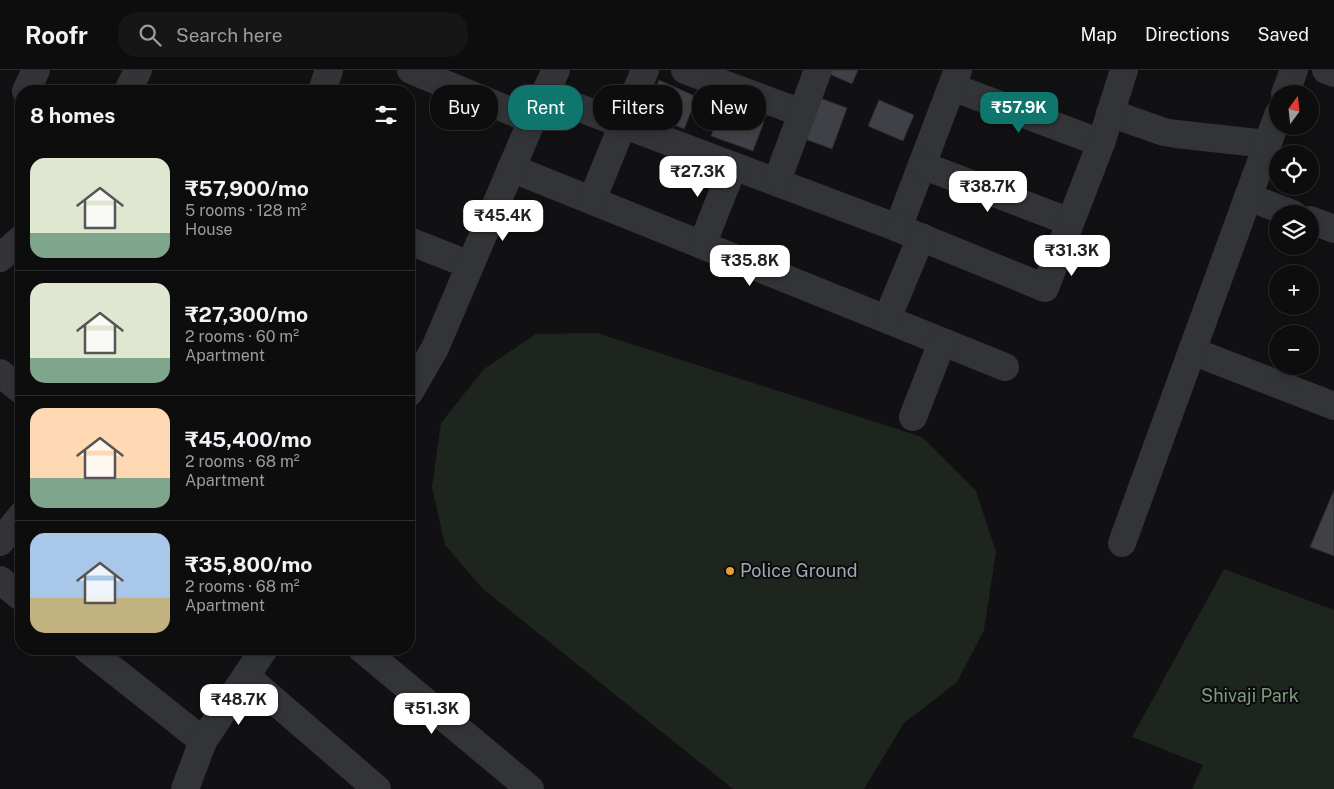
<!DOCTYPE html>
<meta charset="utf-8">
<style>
:root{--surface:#0d0d0e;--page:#161617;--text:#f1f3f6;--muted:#9a9c9e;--line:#2d2d2e;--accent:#0f766e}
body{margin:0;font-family:"Public Sans",sans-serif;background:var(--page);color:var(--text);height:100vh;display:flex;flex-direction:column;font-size:19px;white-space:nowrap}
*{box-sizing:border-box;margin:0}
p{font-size:16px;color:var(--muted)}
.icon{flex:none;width:28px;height:28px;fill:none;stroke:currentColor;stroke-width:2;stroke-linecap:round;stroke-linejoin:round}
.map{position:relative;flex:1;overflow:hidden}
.drawer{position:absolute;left:15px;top:15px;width:400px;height:570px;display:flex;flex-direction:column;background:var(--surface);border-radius:20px;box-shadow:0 2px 8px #0003,0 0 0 1px var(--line)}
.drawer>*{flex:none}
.hud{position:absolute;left:430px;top:15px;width:475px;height:45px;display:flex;gap:10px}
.needle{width:32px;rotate:15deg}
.controls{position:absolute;left:1269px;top:15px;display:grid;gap:10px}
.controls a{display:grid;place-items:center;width:50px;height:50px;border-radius:50%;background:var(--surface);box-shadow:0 2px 8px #0003,0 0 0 1px var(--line);font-size:25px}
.price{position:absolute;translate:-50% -42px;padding:0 11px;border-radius:10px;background:#fff;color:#222;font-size:16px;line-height:32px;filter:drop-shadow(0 1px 2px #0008)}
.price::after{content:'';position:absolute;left:50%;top:30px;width:15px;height:11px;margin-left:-8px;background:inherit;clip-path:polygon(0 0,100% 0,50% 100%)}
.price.selected{background:var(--accent);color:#fff}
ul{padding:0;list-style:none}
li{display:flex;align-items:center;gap:15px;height:125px;padding:0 15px}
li+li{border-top:1px solid var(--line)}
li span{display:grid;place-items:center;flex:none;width:140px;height:100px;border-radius:15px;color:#555}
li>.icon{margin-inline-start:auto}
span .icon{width:60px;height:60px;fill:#fffc;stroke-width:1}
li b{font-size:21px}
h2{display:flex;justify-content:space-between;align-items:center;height:60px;padding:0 15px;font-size:21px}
.chip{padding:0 18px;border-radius:20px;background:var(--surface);box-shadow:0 2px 8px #0003,0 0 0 1px var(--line);font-size:18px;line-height:45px}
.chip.selected{background:var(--accent);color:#fff}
header{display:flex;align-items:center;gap:30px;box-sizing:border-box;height:70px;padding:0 25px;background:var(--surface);border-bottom:1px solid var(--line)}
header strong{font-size:24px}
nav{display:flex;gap:28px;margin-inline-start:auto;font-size:18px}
.search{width:350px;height:45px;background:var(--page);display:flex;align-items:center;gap:12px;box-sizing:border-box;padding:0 18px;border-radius:20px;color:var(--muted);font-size:19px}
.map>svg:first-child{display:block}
.green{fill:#1e251e}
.building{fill:#404146;stroke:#2b2c2f}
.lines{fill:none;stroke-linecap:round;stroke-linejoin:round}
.minor{stroke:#323437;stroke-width:28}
.poi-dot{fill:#e99f33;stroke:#0c0c0e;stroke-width:2}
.labels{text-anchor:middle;stroke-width:4;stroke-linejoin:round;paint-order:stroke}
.poi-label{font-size:18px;fill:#a3a9b3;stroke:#0c0c0e;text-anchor:start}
.park-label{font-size:18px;fill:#7b9d7b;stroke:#0c0c0e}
</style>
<header>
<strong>Roofr</strong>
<div class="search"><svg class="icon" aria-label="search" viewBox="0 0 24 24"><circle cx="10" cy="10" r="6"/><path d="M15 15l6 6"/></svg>Search here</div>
<nav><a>Map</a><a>Directions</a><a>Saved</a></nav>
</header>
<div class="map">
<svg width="1334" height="719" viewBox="0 0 1334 719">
<rect width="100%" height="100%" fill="#111113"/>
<g class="green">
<path d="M597,263l325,104 54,54 20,61 -12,78 -27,52 -53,41 -40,66h-131l-250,-200 -38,-44 -13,-58 9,-64 43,-54 52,-35z"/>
<path d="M1224,499l110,41v179h-142l11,-24 -71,-28z"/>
</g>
<g class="building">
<path d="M829,0h29l-6,14 -25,-11z"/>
<path d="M659,10l38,17 -13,32 -39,-16z"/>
<path d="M820,28l27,10 -15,41 -27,-10z"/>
<path d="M879,30l35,15 -11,26 -35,-15z"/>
<path d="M721,37l43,15 -11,29 -42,-15z"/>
<path d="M1334,420v66l-24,-9z"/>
</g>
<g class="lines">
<g class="minor">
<path d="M411,0l121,50"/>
<path d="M685,0l117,43"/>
<path d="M1326,0l8,3"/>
<path d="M952,17l149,56"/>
<path d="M26,21l10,-21"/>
<path d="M128,21l10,-21"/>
<path d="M322,21l7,-21"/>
<path d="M1285,24l9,-24"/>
<path d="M545,25l353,133 60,-158"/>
<path d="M1110,43l54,19 12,2 91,10"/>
<path d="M922,95l148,57"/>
<path d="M511,98l494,199"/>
<path d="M777,111l41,-111"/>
<path d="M1248,127l45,17"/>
<path d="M592,130l53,-130"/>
<path d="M1310,150l24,9"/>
<path d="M898,158l147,60 56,-145 23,-73"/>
<path d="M409,171l61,24"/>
<path d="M702,175l31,-78"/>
<path d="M0,188l21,-19"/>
<path d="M887,249l34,-82"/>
<path d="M1192,281l142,55"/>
<path d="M0,303l21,17"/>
<path d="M409,323l26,-45 97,-228 24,-50"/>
<path d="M913,347l29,-75"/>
<path d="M0,472l21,-26"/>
<path d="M1122,473l156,-428"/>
<path d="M0,510l21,17"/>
<path d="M87,579l116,92"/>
<path d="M362,579l168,140"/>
<path d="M247,607l130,112"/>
<path d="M185,719l18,-48 61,-92"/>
</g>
</g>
<circle class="poi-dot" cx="730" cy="501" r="5"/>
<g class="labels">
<g class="poi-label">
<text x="740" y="507">Police Ground</text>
</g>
<g class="park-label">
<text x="1250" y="632">Shivaji Park</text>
</g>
</g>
</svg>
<div class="controls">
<a><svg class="needle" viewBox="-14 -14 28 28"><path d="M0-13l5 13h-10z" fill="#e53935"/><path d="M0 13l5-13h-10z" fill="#9a9c9e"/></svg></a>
<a><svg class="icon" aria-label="locate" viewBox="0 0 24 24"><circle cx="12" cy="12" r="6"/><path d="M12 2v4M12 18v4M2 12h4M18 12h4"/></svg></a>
<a><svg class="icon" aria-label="layers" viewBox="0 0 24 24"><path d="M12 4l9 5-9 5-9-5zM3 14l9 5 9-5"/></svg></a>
<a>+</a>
<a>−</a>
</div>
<b class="price selected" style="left:1019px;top:64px">₹57.9K</b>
<b class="price" style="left:698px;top:128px">₹27.3K</b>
<b class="price" style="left:988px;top:143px">₹38.7K</b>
<b class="price" style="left:503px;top:172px">₹45.4K</b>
<b class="price" style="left:1072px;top:207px">₹31.3K</b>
<b class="price" style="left:750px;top:217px">₹35.8K</b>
<b class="price" style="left:239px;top:656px">₹48.7K</b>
<b class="price" style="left:432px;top:665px">₹51.3K</b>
<div class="hud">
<a class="chip">Buy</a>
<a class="chip selected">Rent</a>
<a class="chip">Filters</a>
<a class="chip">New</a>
</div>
<section class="drawer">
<h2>8 homes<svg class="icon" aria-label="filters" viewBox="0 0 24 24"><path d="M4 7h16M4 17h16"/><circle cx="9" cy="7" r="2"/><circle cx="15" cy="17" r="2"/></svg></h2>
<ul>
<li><span style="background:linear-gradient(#dfe7d0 75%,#7fa58c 0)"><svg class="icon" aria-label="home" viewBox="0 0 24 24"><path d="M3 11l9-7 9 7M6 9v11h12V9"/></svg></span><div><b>₹57,900/mo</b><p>5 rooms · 128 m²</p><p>House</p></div></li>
<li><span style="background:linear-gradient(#dfe7d0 75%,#7fa58c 0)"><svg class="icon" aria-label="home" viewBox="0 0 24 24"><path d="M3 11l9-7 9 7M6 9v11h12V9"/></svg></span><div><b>₹27,300/mo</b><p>2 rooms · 60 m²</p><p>Apartment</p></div></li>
<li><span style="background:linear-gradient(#ffd9b3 70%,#7fa58c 0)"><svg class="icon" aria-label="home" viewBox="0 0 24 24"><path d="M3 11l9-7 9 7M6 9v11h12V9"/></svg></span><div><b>₹45,400/mo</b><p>2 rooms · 68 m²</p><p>Apartment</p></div></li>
<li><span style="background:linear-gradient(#a9c7e8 65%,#c2b280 0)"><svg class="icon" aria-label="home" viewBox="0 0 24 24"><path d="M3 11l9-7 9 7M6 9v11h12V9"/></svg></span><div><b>₹35,800/mo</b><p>2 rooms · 68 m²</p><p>Apartment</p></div></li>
</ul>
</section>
</div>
